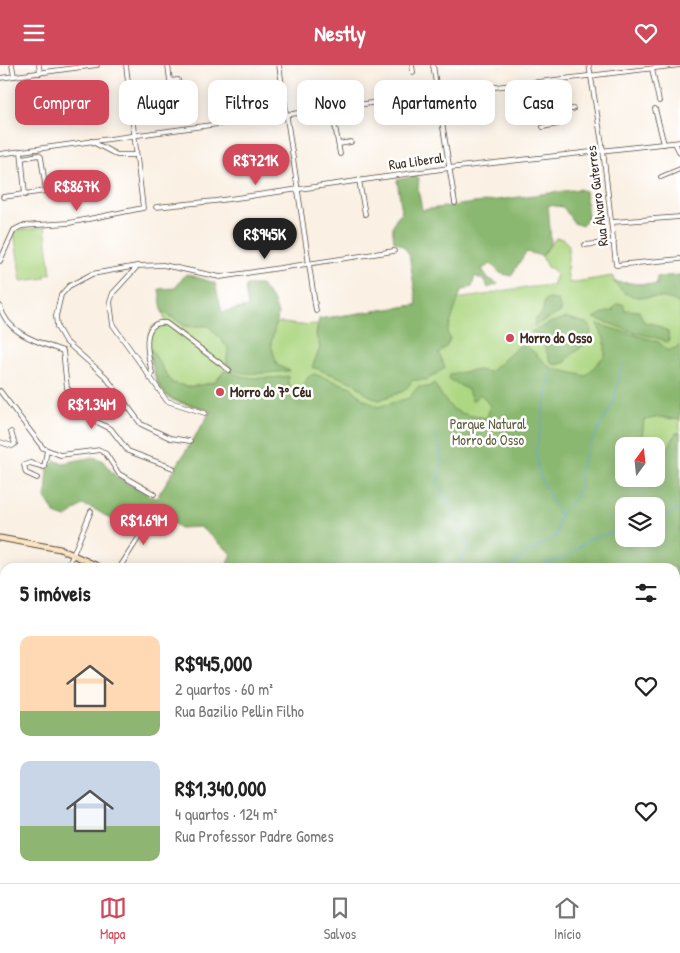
<!DOCTYPE html>
<html lang="pt">
<meta charset="utf-8">
<style>
:root{--surface:#fff;--page:#f2f2f2;--text:#222;--muted:#767676;--line:#e0e0e0;--accent:#d1495b}
body{margin:0;font-family:"Patrick Hand",sans-serif;background:var(--page);color:var(--text);height:100vh;display:flex;flex-direction:column;font-size:19px;white-space:nowrap}
*{box-sizing:border-box;margin:0}
p{font-size:16px;color:var(--muted)}
.icon{flex:none;width:28px;height:28px;fill:none;stroke:currentColor;stroke-width:2;stroke-linecap:round;stroke-linejoin:round}
.map{position:relative;flex:1;overflow:hidden}
.side{position:absolute;left:0px;top:498px;width:680px;height:321px;display:flex;flex-direction:column;background:var(--surface);border-radius:15px 15px 0 0;box-shadow:0 2px 12px #0003}
.side>*{flex:none}
.top-card{position:absolute;left:15px;top:15px;width:650px;height:45px;display:flex;gap:10px}
.needle{width:32px;rotate:15deg}
.fabs{position:absolute;left:615px;top:372px;display:grid;gap:10px}
.fabs a{display:grid;place-items:center;width:50px;height:50px;border-radius:10px;background:var(--surface);box-shadow:0 2px 12px #0003;font-size:25px}
.price{position:absolute;translate:-50% -42px;padding:0 11px;border-radius:18px;background:var(--accent);color:#fff;font-size:16px;line-height:32px;filter:drop-shadow(0 1px 2px #0008)}
.price::after{content:'';position:absolute;left:50%;top:30px;width:15px;height:11px;margin-left:-8px;background:inherit;clip-path:polygon(0 0,100% 0,50% 100%)}
.price.active{background:#222;color:#fff}
ul{padding:0;list-style:none}
li{display:flex;align-items:center;gap:15px;height:125px;padding:0 20px}
li span{display:grid;place-items:center;flex:none;width:140px;height:100px;border-radius:10px;color:#555}
li>.icon{margin-inline-start:auto}
span .icon{width:60px;height:60px;fill:#fffc;stroke-width:1}
li b{font-size:21px}
h2{display:flex;justify-content:space-between;align-items:center;height:60px;padding:0 20px;font-size:21px}
.tag{padding:0 18px;border-radius:10px;background:var(--surface);box-shadow:0 2px 12px #0003;font-size:18px;line-height:45px}
.tag.active{background:var(--accent);color:#fff}
header{display:flex;justify-content:space-between;align-items:center;height:65px;padding:0 20px;background:var(--accent);color:#fff;font-size:22px;font-weight:700}
.tab-bar{display:flex;justify-content:space-around;align-items:center;height:70px;border-top:1px solid var(--line);background:var(--surface);font-size:14px;color:var(--muted)}
.tab-bar a{display:grid;justify-items:center;gap:2px}
.tab-bar .active{color:var(--accent)}
.map>svg:first-child{display:block}
.green{fill:#add782;stroke:#748050;fill-rule:evenodd}
.forest{fill:#8ab870;stroke:#627147;fill-rule:evenodd}
.water{fill:#68a3d8;stroke:#52667b}
.lines{fill:none;stroke-linecap:round;stroke-linejoin:round}
.stream{stroke:#68a3d8;stroke-width:1}
.street-casing{stroke:#58483c;stroke-width:5.5}
.secondary-casing{stroke:#58483c;stroke-width:7}
.street{stroke:#fff;stroke-width:4}
.secondary{stroke:#fce5c4;stroke-width:5}
.poi-dot{fill:#d1495b;stroke:#fff;stroke-width:2}
.labels{text-anchor:middle;stroke-width:5;stroke-linejoin:round;paint-order:stroke}
.street-label{font-size:14px;fill:#3b2a1e;stroke:#fff}
.poi-label{font-size:14px;font-weight:bold;fill:#3b2a1e;stroke:#fff;text-anchor:start}
.park-label{font-size:14px;fill:#5d5e3c;stroke:#fff}
</style>
<header><svg class="icon" aria-label="menu" viewBox="0 0 24 24"><path d="M4 6h16M4 12h16M4 18h16"/></svg>Nestly<svg class="icon" aria-label="heart" viewBox="0 0 24 24"><path d="M12 20l-8-8c-3-5 5-10 8-4 3-6 11-1 8 4z"/></svg></header>
<div class="map">
<svg width="680" height="818" viewBox="0 0 680 818">
<rect width="100%" height="100%" fill="#fff"/>
<filter id="ink" filterUnits="userSpaceOnUse"><feTurbulence type="fractalNoise" baseFrequency=".02" numOctaves="2"/><feDisplacementMap in="SourceGraphic" scale="10" xChannelSelector="R" yChannelSelector="G"/><feConvolveMatrix kernelMatrix="1 2 1 2 8 2 1 2 1" color-interpolation-filters="sRGB"/></filter>
<filter id="wash" filterUnits="userSpaceOnUse"><feTurbulence type="fractalNoise" baseFrequency=".0096" numOctaves="4" result="noise"/><feDisplacementMap in="SourceGraphic" scale="20" xChannelSelector="R" yChannelSelector="G"/><feGaussianBlur stdDeviation="1.12" result="paint"/><feColorMatrix in="noise" values="0 0 0 0 0 0 0 0 0 0 0 0 0 0 0 0 0 1.4 0 .05"/><feComposite in="paint" operator="in"/></filter>
<g filter="url(#wash)">
<rect width="100%" height="100%" fill="#faf0e3"/>
<g class="green">
<path d="M45,162l6,47 -6,1v3l-24,3 -7,-50z"/>
<path d="M556,173l7,1 6,6 -2,26 2,12 44,-7 1,6 43,3v-8l23,-2v503h-5v-211l-471,-44 -48,-24 55,-88c-12,-5 -31,-6 -42,-13 -16,-10 -26,-56 -16,-72l13,-3 -4,-12 23,15 89,-4 26,3 18,-1 1,-5 172,-25c10,-5 46,-7 61,-9l4,-10 -3,-6 -6,-2 -5,-11zM624,381h32v33h-32zM624,441h32v33h-32z"/>
</g>
<g class="forest">
<path d="M416,111l3,2 -1,11 4,21 157,-21 6,2 3,26 -6,9 -8,-3 -11,-16 -15,-2 3,37 -9,14 -16,-4 -15,24 -11,-3 -9,-9 -9,5 6,9 10,6 -10,4 -3,-7 -10,-5 -3,11 -11,4 -14,42 3,5 -3,8 -8,7 6,15 -19,12h-13l-9,11 -25,9 -11,-5 -14,-12 -42,-16 8,-19 -4,-13 3,-16 98,-14 -8,-51 -6,-8 -9,-5c-2,-14 -3,-19 8,-29l-5,-32z"/>
<path d="M186,209l29,9 7,29 26,-5 -3,-19 2,-3h14l13,17 4,12 -7,30 6,21 13,6c-12,0 -57,9 -63,-7 -1,-4 1,-12 1,-16l-19,-22h-24l-23,-15 -3,-22 16,-1z"/>
<path d="M680,210v30c-14,-14 -37,-2 -55,-12 -4,-2 -8,-8 -11,-11l43,3v-8z"/>
<path d="M546,234l12,1 3,12 -27,14 1,-7c10,-4 7,-12 11,-20z"/>
<path d="M617,239h6l2,6 14,1 5,11 11,2 13,8 1,9 -3,1 -5,-3 -28,-7 -39,-14 9,-5 9,-2z"/>
<path d="M567,253l19,5 5,4c1,20 -17,21 -25,35l-9,3 -6,-2 -11,-28 -9,-3 21,-10z"/>
<path d="M597,259l62,18 8,9 13,-5v74l-20,-3 -16,3 -3,26h-17v33h32v-18l7,-3 13,-25h4v107l-2,1v10h2v227h-5v-211h-449l6,-13 -32,-27 -20,1 -19,-13 -15,-4 -15,16c-20,-3 -29,-18 -49,-22l-16,13 -11,-4 -9,-16 2,-30 7,-7 8,2 30,-6 9,3 15,18 39,21 55,-88c-29,-11 -51,-6 -57,-43 -2,-8 -5,-13 -5,-22l23,37 18,4 25,-5 10,-12c21,10 40,9 63,6v7l6,6 9,-2 5,-10 6,-3 37,13 11,11 16,9 31,-9 9,-11h10l6,-4c16,28 21,31 53,35l3,-12 -9,-12 -9,7 -4,-11 -19,-11v-5l29,-4 12,2 29,-26h8l24,22 35,8 19,-21v-14zM624,441h32v33h-32z"/>
</g>
<path class="water" d="M0,556l5,2v256h253v4h-258z"/>
<g class="lines">
<g class="stream">
<path d="M436,368l6,30 -5,19 15,29 16,38 -10,18"/>
<path d="M560,450l16,-18 4,-14v-15l10,-23 24,-44 8,-37"/>
<path d="M656,455l24,-11"/>
<path d="M510,502l16,-13 30,-18 4,-20 -21,-41 -3,-24 15,-80"/>
<path d="M537,502l30,-11 23,-17 34,-10"/>
</g>
</g>
</g>
<g filter="url(#ink)">
<g class="lines">
<g class="street-casing">
<g id="street">
<path d="M12,0l2,11"/>
<path d="M39,0l1,8"/>
<path d="M168,0l2,16 8,-1"/>
<path d="M279,0l37,246"/>
<path d="M412,0l1,7"/>
<path d="M433,0l22,138"/>
<path d="M589,0l14,85 13,115 64,-6"/>
<path d="M652,4l7,32"/>
<path d="M0,13l97,-13"/>
<path d="M556,16l4,29 13,-1"/>
<path d="M332,44l8,45"/>
<path d="M655,44l9,35"/>
<path d="M542,48l15,-2"/>
<path d="M543,62l15,-3 -2,-13"/>
<path d="M91,76l26,14h19"/>
<path d="M675,78l5,10"/>
<path d="M339,79l12,-2"/>
<path d="M21,86l4,44"/>
<path d="M0,89l437,-60 243,-29"/>
<path d="M661,112l19,-8"/>
<path d="M359,115l6,34"/>
<path d="M3,132l43,-6 -5,-34 -2,-2 -17,3"/>
<path d="M156,142l59,-6 234,-33 231,-26"/>
<path d="M613,157l67,-5"/>
<path d="M585,180l29,-3"/>
<path d="M0,196l14,-31 8,-4 47,-3 74,-15 -17,-143"/>
<path d="M136,203l-23,25 -3,9 3,23 54,76 38,12"/>
<path d="M0,241c7,28 38,36 63,45"/>
<path d="M63,286l4,37 14,12 10,19 20,10 17,22 45,17"/>
<path d="M149,313l3,-5c-4,-16 -13,-53 14,-50l63,47"/>
<path d="M0,326l43,57 17,7 40,-5 6,4 13,20 35,20"/>
<path d="M190,376l-20,-3 -29,-14 -36,-48 -40,-35 -8,-14 -1,-11 5,-21 8,-9 23,-12 45,-8 26,-1 57,12 174,-26"/>
<path d="M0,377l12,4 3,-2 -4,-12"/>
<path d="M37,413l-11,-5 -2,-8 6,-2 14,4 3,-17"/>
<path d="M68,502l23,-56"/>
<path d="M120,502l33,-52"/>
<path d="M675,719h5"/>
<path d="M675,769l5,32"/>
<path d="M675,813h5"/>
<path d="M413,814l1,4"/>
<path d="M455,814l1,4"/>
<path d="M548,814v4"/>
<path d="M375,815l8,-1"/>
<path d="M623,818l46,-4"/>
</g>
</g>
<g class="secondary-casing">
<g id="secondary">
<path d="M0,473l60,11 40,18"/>
<path d="M375,814v4"/>
</g>
</g>
<use href="#street" class="street"/>
<use href="#secondary" class="secondary"/>
</g>
</g>
<g class="poi-dot">
<circle cx="510" cy="273" r="5"/>
<circle cx="220" cy="327" r="5"/>
</g>
<g class="labels">
<g class="street-label">
<text transform="translate(416 96) rotate(-8)" y="5">Rua Liberal</text>
<text transform="translate(597 131) rotate(-97)" y="5">Rua Álvaro Guterres</text>
</g>
<g class="poi-label">
<text x="520" y="278">Morro do Osso</text>
<text x="230" y="332">Morro do 7º Céu</text>
</g>
<g class="park-label">
<text x="488" y="364">Parque Natural<tspan x="488" dy="16">Morro do Osso</tspan></text>
</g>
</g>
</svg>
<div class="fabs">
<a><svg class="needle" viewBox="-14 -14 28 28"><path d="M0-13l5 13h-10z" fill="#e53935"/><path d="M0 13l5-13h-10z" fill="#767676"/></svg></a>
<a><svg class="icon" aria-label="layers" viewBox="0 0 24 24"><path d="M12 4l9 5-9 5-9-5zM3 14l9 5 9-5"/></svg></a>
</div>
<b class="price" style="left:256px;top:121px">R$721K</b>
<b class="price" style="left:77px;top:147px">R$867K</b>
<b class="price active" style="left:265px;top:195px">R$945K</b>
<b class="price" style="left:92px;top:365px">R$1.34M</b>
<b class="price" style="left:144px;top:481px">R$1.69M</b>
<div class="top-card">
<a class="tag active">Comprar</a>
<a class="tag">Alugar</a>
<a class="tag">Filtros</a>
<a class="tag">Novo</a>
<a class="tag">Apartamento</a>
<a class="tag">Casa</a>
</div>
<section class="side">
<h2>5 imóveis<svg class="icon" aria-label="filters" viewBox="0 0 24 24"><path d="M4 7h16M4 17h16"/><circle cx="9" cy="7" r="2"/><circle cx="15" cy="17" r="2"/></svg></h2>
<ul>
<li><span style="background:linear-gradient(#ffd9b3 75%,#8fb573 0)"><svg class="icon" aria-label="home" viewBox="0 0 24 24"><path d="M3 11l9-7 9 7M6 9v11h12V9"/></svg></span><div><b>R$945,000</b><p>2 quartos · 60 m²</p><p>Rua Bazilio Pellin Filho</p></div><svg class="icon" aria-label="heart" viewBox="0 0 24 24"><path d="M12 20l-8-8c-3-5 5-10 8-4 3-6 11-1 8 4z"/></svg></li>
<li><span style="background:linear-gradient(#c9d6e8 65%,#8fb573 0)"><svg class="icon" aria-label="home" viewBox="0 0 24 24"><path d="M3 11l9-7 9 7M6 9v11h12V9"/></svg></span><div><b>R$1,340,000</b><p>4 quartos · 124 m²</p><p>Rua Professor Padre Gomes</p></div><svg class="icon" aria-label="heart" viewBox="0 0 24 24"><path d="M12 20l-8-8c-3-5 5-10 8-4 3-6 11-1 8 4z"/></svg></li>
</ul>
</section>
</div>
<nav class="tab-bar">
<a class="active"><svg class="icon" aria-label="map" viewBox="0 0 24 24"><path d="M3 6l6-2 6 2 6-2v14l-6 2-6-2-6 2zM9 4v14M15 6v14"/></svg>Mapa</a>
<a><svg class="icon" aria-label="saved" viewBox="0 0 24 24"><path d="M7 4h10v16l-5-4-5 4z"/></svg>Salvos</a>
<a><svg class="icon" aria-label="home" viewBox="0 0 24 24"><path d="M3 11l9-7 9 7M6 9v11h12V9"/></svg>Início</a>
</nav>
